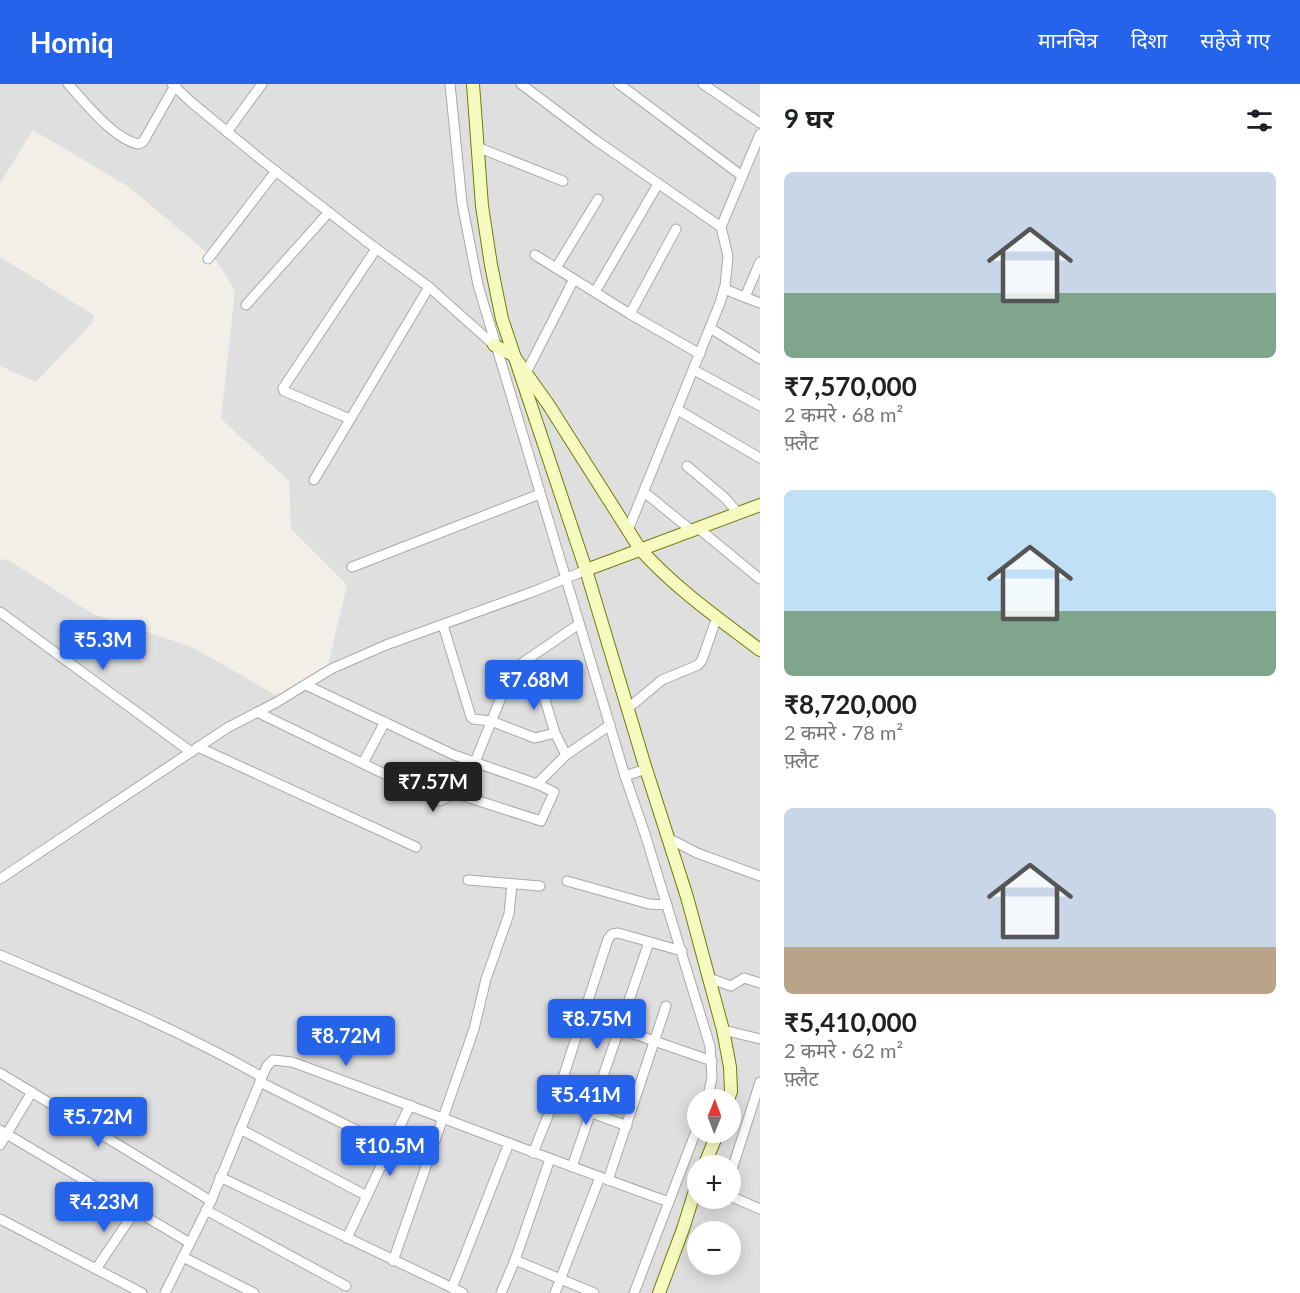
<!DOCTYPE html>
<html lang="hi">
<meta charset="utf-8">
<style>
:root{--surface:#fff;--page:#f6f6f6;--text:#202124;--muted:#757577;--accent:#2563eb}
body{margin:0;font-family:Lato,"Noto Sans Devanagari",sans-serif;background:var(--page);color:var(--text);height:100vh;display:flex;flex-direction:column;font-size:22px;white-space:nowrap}
*{box-sizing:border-box;margin:0}
p{font-size:20px;color:var(--muted)}
.icon{flex:none;width:33px;height:33px;fill:none;stroke:currentColor;stroke-width:2;stroke-linecap:round;stroke-linejoin:round}
.map{position:relative;flex:1;overflow:hidden}
.drawer{display:flex;flex-direction:column;background:var(--surface);width:540px}
.drawer>*{flex:none}
.needle{width:39px;rotate:1deg}
.buttons{position:absolute;left:687px;top:1005px;display:grid;gap:12px}
.buttons a{display:grid;place-items:center;width:54px;height:54px;border-radius:50%;background:var(--surface);box-shadow:0 3px 15px #0003;font-size:30px}
.price{position:absolute;translate:-50% -51px;padding:0 14px;border-radius:6px;background:var(--accent);color:#fff;font-size:20px;line-height:39px;filter:drop-shadow(0 2px 3px #0008)}
.price::after{content:'';position:absolute;left:50%;top:36px;width:18px;height:14px;margin-left:-9px;background:inherit;clip-path:polygon(0 0,100% 0,50% 100%)}
.price.on{background:#222;color:#fff}
ul{padding:0;list-style:none}
li{display:grid;align-content:center;gap:12px;height:318px;padding:0 24px}
li span{display:grid;place-items:center;height:186px;border-radius:9px;color:#555}
li>.icon{margin-inline-start:auto}
span .icon{width:108px;height:108px;fill:#fffc;stroke-width:1}
li b{font-size:26px}
h2{display:flex;justify-content:space-between;align-items:center;height:72px;padding:0 24px;font-size:26px}
header{display:flex;align-items:center;gap:36px;box-sizing:border-box;height:84px;padding:0 30px;background:var(--accent);color:#fff}
header strong{font-size:28px}
nav{display:flex;gap:33px;margin-inline-start:auto;font-size:21px}
main{display:flex;flex:1;min-height:0}
.map>svg:first-child{display:block}
.residential{fill:#e0dfdf;fill-rule:evenodd}
.lines{fill:none;stroke-linecap:round;stroke-linejoin:round}
.street-casing{stroke:#a9a9a9;stroke-width:11}
.secondary-casing{stroke:#707d05;stroke-width:14}
.street{stroke:#fff;stroke-width:9}
.secondary{stroke:#f7fabf;stroke-width:12}
</style>
<header>
<strong>Homiq</strong>
<nav><a>मानचित्र</a><a>दिशा</a><a>सहेजे गए</a></nav>
</header>
<main>
<div class="map">
<svg width="760" height="1209" viewBox="0 0 760 1209">
<rect width="100%" height="100%" fill="#f2efe9"/>
<g class="residential">
<path d="M0,0h760v1209h-760v-734l8,1 85,54 99,33 87,50 49,-32 19,-80 -56,-56 -2,-48 -68,-62 14,-128 -19,-31 -87,-73 -96,-57 -33,53zM698,1016h32v32h-32zM698,1082h32v32h-32zM698,1148h32v32h-32z"/>
<path d="M0,173l94,58 -2,8 -56,59 -36,-16z"/>
</g>
<g class="lines">
<g class="street-casing">
<g id="street">
<path d="M68,0c17,18 45,55 70,60l5,-2 33,-58"/>
<path d="M172,0l19,18 73,60 102,79 63,46 65,58"/>
<path d="M450,0l12,119 16,82 147,491 20,58 65,212 2,32 -5,22"/>
<path d="M521,0l73,55 127,88"/>
<path d="M619,0l123,92"/>
<path d="M703,0l57,39"/>
<path d="M227,48l35,-48"/>
<path d="M477,63l86,34"/>
<path d="M535,171l95,59 70,40"/>
<path d="M208,175l68,-88"/>
<path d="M556,184l42,-69"/>
<path d="M724,205l36,14"/>
<path d="M595,208l63,-108"/>
<path d="M745,213l15,-35"/>
<path d="M246,221l83,-93"/>
<path d="M630,230l46,-85"/>
<path d="M710,244l50,31"/>
<path d="M694,286l66,36"/>
<path d="M526,289l48,-94"/>
<path d="M678,326l82,48"/>
<path d="M350,335l-66,-28 -1,-3 93,-139"/>
<path d="M687,382l38,32 13,15"/>
<path d="M314,396l115,-193"/>
<path d="M644,408l47,38"/>
<path d="M698,444l62,51"/>
<path d="M628,446l92,-227 5,-17 3,-30 -7,-29 39,-93"/>
<path d="M352,483l188,-73"/>
<path d="M0,528l191,140"/>
<path d="M443,541l28,92 2,2 18,2 44,17 20,-5 11,22"/>
<path d="M539,596l16,53"/>
<path d="M306,601l148,70 83,29 29,-29 44,-30"/>
<path d="M627,625l35,-29 36,-15 4,-5 15,-43"/>
<path d="M257,628l183,89 6,-3 2,-4 6,-1 87,28 13,-29 -17,-8"/>
<path d="M198,663l218,100"/>
<path d="M475,678l37,-92 67,-46"/>
<path d="M363,679l22,-41"/>
<path d="M625,692l21,-7"/>
<path d="M668,754l29,15 63,23"/>
<path d="M0,795l227,-151 50,-26 54,-33 55,-24 149,-54 51,-21"/>
<path d="M468,796l72,6"/>
<path d="M567,797l82,23 18,1"/>
<path d="M0,871c89,38 178,74 262,122"/>
<path d="M709,894l22,8 13,-8 16,5"/>
<path d="M582,932l130,45"/>
<path d="M723,946l37,9"/>
<path d="M0,989l211,128"/>
<path d="M260,998l130,65"/>
<path d="M555,1015l72,27"/>
<path d="M240,1045l127,67"/>
<path d="M0,1046l190,113"/>
<path d="M0,1061l32,-53"/>
<path d="M533,1069l29,-72 46,-142 4,-5 6,-1 64,18"/>
<path d="M550,1075l-35,101 79,33"/>
<path d="M572,1083l77,-225"/>
<path d="M730,1092l30,-94"/>
<path d="M220,1093l243,116"/>
<path d="M608,1096l58,-174"/>
<path d="M730,1112l30,13"/>
<path d="M206,1126l140,76"/>
<path d="M0,1135l142,74"/>
<path d="M347,1154l63,-133"/>
<path d="M183,1173l71,36"/>
<path d="M393,1177l81,-232 12,-50 23,-65 3,-30"/>
<path d="M96,1185l39,-58"/>
<path d="M452,1204l57,-145"/>
<path d="M165,1209l46,-92 51,-124 5,-11 6,-6 19,2c126,46 251,95 377,140"/>
<path d="M501,1209l14,-33"/>
<path d="M555,1209l45,-116"/>
<path d="M634,1209l64,-167"/>
</g>
</g>
<g class="secondary-casing">
<g id="secondary">
<path d="M473,0l9,122 9,59 11,54 84,251 59,196 42,131 36,133 7,37 1,24 -3,9"/>
<path d="M494,261l19,10 35,49 92,145c35,39 79,70 120,101"/>
<path d="M586,486l174,-65"/>
<path d="M704,1082l14,-34"/>
<path d="M659,1209l24,-64 15,-48"/>
</g>
</g>
<use href="#street" class="street"/>
<use href="#secondary" class="secondary"/>
</g>
</svg>
<div class="buttons">
<a><svg class="needle" viewBox="-14 -14 28 28"><path d="M0-13l5 13h-10z" fill="#e53935"/><path d="M0 13l5-13h-10z" fill="#757577"/></svg></a>
<a>+</a>
<a>−</a>
</div>
<b class="price" style="left:103px;top:587px">₹5.3M</b>
<b class="price" style="left:534px;top:627px">₹7.68M</b>
<b class="price on" style="left:433px;top:729px">₹7.57M</b>
<b class="price" style="left:597px;top:966px">₹8.75M</b>
<b class="price" style="left:346px;top:983px">₹8.72M</b>
<b class="price" style="left:586px;top:1042px">₹5.41M</b>
<b class="price" style="left:98px;top:1064px">₹5.72M</b>
<b class="price" style="left:390px;top:1093px">₹10.5M</b>
<b class="price" style="left:104px;top:1149px">₹4.23M</b>
</div>
<section class="drawer">
<h2>9 घर<svg class="icon" aria-label="filters" viewBox="0 0 24 24"><path d="M4 7h16M4 17h16"/><circle cx="9" cy="7" r="2"/><circle cx="15" cy="17" r="2"/></svg></h2>
<ul>
<li><span style="background:linear-gradient(#c9d6e8 65%,#7fa58c 0)"><svg class="icon" aria-label="home" viewBox="0 0 24 24"><path d="M3 11l9-7 9 7M6 9v11h12V9"/></svg></span><div><b>₹7,570,000</b><p>2 कमरे · 68 m²</p><p>फ़्लैट</p></div></li>
<li><span style="background:linear-gradient(#bfe0f5 65%,#7fa58c 0)"><svg class="icon" aria-label="home" viewBox="0 0 24 24"><path d="M3 11l9-7 9 7M6 9v11h12V9"/></svg></span><div><b>₹8,720,000</b><p>2 कमरे · 78 m²</p><p>फ़्लैट</p></div></li>
<li><span style="background:linear-gradient(#c9d6e8 75%,#b9a48a 0)"><svg class="icon" aria-label="home" viewBox="0 0 24 24"><path d="M3 11l9-7 9 7M6 9v11h12V9"/></svg></span><div><b>₹5,410,000</b><p>2 कमरे · 62 m²</p><p>फ़्लैट</p></div></li>
</ul>
</section>
</main>
